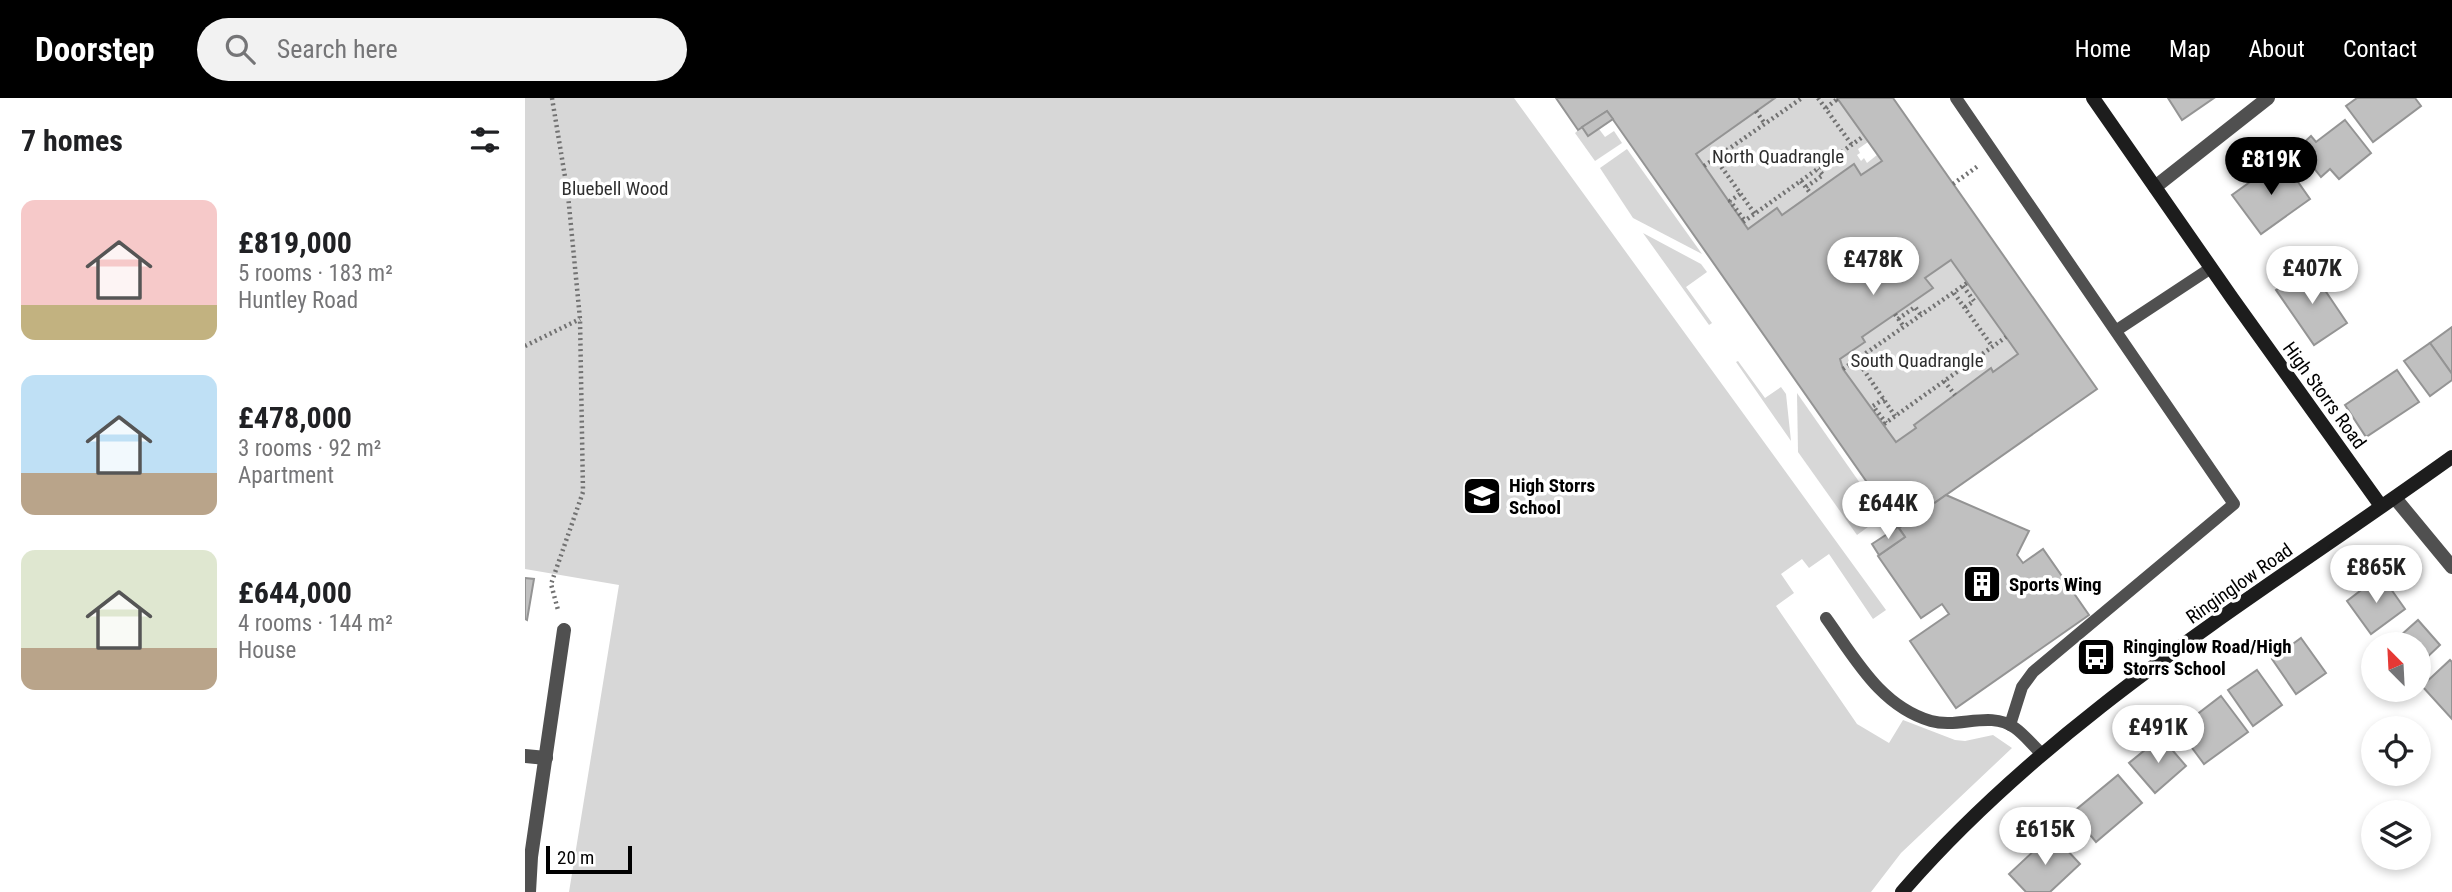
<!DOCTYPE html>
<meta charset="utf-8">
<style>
:root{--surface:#fff;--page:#f2f2f2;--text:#202124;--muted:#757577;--accent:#000}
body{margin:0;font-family:"Roboto Condensed",sans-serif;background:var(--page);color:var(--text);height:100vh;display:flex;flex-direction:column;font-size:26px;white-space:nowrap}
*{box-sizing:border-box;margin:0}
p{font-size:23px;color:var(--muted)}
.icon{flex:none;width:38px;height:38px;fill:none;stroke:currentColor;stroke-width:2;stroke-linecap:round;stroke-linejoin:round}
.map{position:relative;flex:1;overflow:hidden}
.sheet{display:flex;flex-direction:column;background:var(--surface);width:525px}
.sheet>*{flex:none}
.needle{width:46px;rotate:336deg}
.fabs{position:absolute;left:1836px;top:534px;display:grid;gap:14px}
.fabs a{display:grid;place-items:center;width:70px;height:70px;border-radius:50%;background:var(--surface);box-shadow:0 4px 10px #0003;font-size:35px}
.scale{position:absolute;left:21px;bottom:18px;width:86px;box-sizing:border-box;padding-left:7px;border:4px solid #000;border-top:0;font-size:19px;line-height:24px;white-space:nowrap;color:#000;-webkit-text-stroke:5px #fff;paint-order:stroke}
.price{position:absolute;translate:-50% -60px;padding:0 16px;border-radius:24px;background:#fff;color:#222;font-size:23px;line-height:46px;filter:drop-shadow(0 2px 4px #0008)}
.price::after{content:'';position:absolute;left:50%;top:42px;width:21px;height:16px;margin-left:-10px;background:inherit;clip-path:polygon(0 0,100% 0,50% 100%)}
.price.selected{background:var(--accent);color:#fff}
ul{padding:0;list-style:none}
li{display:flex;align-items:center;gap:21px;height:175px;padding:0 21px}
li span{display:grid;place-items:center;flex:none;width:196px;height:140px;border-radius:14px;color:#555}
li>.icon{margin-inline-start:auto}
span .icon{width:84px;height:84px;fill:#fffc;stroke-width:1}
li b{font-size:30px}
h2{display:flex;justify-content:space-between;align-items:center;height:84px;padding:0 21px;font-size:30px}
header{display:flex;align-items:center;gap:42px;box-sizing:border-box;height:98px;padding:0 35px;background:var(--accent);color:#fff}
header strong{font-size:33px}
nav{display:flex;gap:38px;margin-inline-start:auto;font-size:24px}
.search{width:490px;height:63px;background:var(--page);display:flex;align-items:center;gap:18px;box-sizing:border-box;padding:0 24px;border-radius:38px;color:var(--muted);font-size:26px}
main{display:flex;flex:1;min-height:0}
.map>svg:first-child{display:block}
.green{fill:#d7d7d7}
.building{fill:#c0c0c0;stroke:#949494;stroke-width:2;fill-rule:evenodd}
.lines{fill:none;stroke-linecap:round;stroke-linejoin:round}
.path{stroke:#727272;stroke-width:4.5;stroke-dasharray:2 3.5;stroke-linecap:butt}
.lane{stroke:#505050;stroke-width:12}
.street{stroke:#505050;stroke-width:14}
.secondary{stroke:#1d1d1d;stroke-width:14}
.labels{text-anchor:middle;stroke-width:7;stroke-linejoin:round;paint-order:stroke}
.park-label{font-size:19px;fill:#2e2e2e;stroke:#fff}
.street-label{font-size:19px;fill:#000;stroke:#fff}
.poi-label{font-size:19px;font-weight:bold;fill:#000;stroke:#fff;text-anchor:start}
</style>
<header>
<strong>Doorstep</strong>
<div class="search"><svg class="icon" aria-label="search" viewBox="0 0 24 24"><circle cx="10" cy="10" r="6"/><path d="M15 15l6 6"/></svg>Search here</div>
<nav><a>Home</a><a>Map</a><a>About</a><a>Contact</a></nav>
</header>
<main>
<section class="sheet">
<h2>7 homes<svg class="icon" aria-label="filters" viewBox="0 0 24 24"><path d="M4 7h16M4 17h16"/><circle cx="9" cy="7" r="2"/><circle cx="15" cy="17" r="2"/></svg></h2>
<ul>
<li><span style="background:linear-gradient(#f6c9c9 75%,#c2b280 0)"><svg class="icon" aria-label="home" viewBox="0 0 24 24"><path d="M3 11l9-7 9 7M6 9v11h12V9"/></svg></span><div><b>£819,000</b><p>5 rooms · 183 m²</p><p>Huntley Road</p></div></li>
<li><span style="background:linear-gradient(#bfe0f5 70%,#b9a48a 0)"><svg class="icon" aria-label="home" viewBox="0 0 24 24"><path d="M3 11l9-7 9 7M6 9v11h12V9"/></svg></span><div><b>£478,000</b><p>3 rooms · 92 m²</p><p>Apartment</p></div></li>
<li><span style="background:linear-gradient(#dfe7d0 70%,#b9a48a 0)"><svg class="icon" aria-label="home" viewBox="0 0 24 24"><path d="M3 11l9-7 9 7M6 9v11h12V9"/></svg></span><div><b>£644,000</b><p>4 rooms · 144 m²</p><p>House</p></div></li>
</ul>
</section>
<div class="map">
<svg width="1927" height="794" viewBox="0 0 1927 794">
<rect width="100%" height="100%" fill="#fff"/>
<g class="green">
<path d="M0,0h989l372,512 -13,9 -44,-65 -20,14 -7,-9 -21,15 13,19 -18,13 81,118 32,19 14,-23 52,20 10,1 28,-6 19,13 -111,105 -30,39h-1302l50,-307 -94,-16z"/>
<path d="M1250,0h62l31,44 -10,7 2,4 -3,2 4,6 3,-3 3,5 10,-8 5,6 -21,14 -7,-10 -72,50 -5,-7 -29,21 -52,-75z"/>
<path d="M1057,29l7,9 10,-7 6,8 9,-6 8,12 -27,18 -20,-28z"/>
<path d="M1102,51l75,105 -69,-36 -33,-50z"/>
<path d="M1118,135l58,31 6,8 -21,15 26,36 -3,2z"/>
<path d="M1426,162l67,94 -25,18 -3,-3 -76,55 2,4 -20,14 -53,-73 -3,-10 25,-16 -3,-6 70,-49 -7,-10z"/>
<path d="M1213,263l27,37 16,-11 5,7 5,47 -55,-79z"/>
<path d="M1272,295l86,123 -26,19 -59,-83z"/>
</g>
<g class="building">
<path d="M1031,0h219l-79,56 52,75 29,-21 5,7 72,-51 7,11 21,-14 -45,-63h56l204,291 -198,139 -292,-417 -29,19zM1426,162l67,94 -25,18 -2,-4 -77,57 2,3 -20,14 -53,-73 -3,-10 25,-17 -3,-5 71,-49 -8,-10z"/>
<path d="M1643,0h46l-32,22z"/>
<path d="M1832,0h58l6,8 -48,36 -27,-36z"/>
<path d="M1082,13l6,8 -25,17 -6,-9z"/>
<path d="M1820,22l26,33 -32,26 -9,-10 -9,8 -23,-29 13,-12 5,6z"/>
<path d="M1757,61l28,40 -49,35 -29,-39z"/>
<path d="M1785,170l37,55 -33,22 -38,-55z"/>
<path d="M1927,229v47l-22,-31z"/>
<path d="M1905,245l22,31v6l-22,16 -26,-35z"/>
<path d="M1872,272l22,32 -53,35 -21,-32z"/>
<path d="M1421,397l83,36 -12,24 6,8 20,-14 46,66 -133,93 -46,-67 39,-27 -7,-10 -21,14 -43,-62 27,-19 -6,-9z"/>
<path d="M1373,429l7,10 -26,18 -7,-11z"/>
<path d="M1856,477l24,34 -34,25 -24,-33z"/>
<path d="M0,480l9,1 -7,41 -2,-1z"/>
<path d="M1893,522l22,25 -21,20v-21h-28z"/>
<path d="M1776,540l25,35 -30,21 -24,-35z"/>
<path d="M1925,562l2,2v57l-30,-33z"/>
<path d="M1732,572l25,35 -29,21 -25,-36z"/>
<path d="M1696,598l27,36 -44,32 -26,-35z"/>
<path d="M1636,639l25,29 -31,27 -26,-30z"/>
<path d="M1593,677l24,28 -46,39 -24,-29z"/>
<path d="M1527,736l28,30 -30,28h-24l-17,-18z"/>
</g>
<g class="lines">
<g class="path">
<path d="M27,0l16,97 12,124 3,173 -32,92 7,26"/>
<path d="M1293,0l34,47"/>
<path d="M1301,10l10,-8 -2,-2"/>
<path d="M1231,13l9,13"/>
<path d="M1190,60l40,56"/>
<path d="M1179,68l98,-68"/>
<path d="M1276,83l10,13"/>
<path d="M1428,86l25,-18"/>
<path d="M1281,89l17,-12 -5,-6"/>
<path d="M1215,96l-10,7 15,20"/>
<path d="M1218,124l121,-86"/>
<path d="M1438,188l11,15 -10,7"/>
<path d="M1429,195l38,53"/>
<path d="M1370,216l9,13"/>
<path d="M1373,221l17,-12 6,8"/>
<path d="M0,248l55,-27"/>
<path d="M1332,262l38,56"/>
<path d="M1318,271l124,-86"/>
<path d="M1419,283l11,14"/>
<path d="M1359,301l-11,7 13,17"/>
<path d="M1359,326l122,-87"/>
</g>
<g class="lane">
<path d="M1431,0l278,406 -201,168 -11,15 -12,38"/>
<path d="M1592,232l94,-62"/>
<path d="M1301,520c29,40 54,88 105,103 28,8 59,-11 84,7 10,7 18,18 27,26"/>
</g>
<g class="street">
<path d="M1630,89l113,-89"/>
<path d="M1870,400l57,69"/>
<path d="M0,658l21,2"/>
<path d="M4,794l2,-35 33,-227"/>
</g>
<g class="secondary">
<path d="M1568,0l139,200 149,208"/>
<path d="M1377,794c154,-178 361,-299 550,-435"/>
</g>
</g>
<defs>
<g id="school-square" transform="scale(2.0125)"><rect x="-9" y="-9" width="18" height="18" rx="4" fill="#000" stroke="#fff"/><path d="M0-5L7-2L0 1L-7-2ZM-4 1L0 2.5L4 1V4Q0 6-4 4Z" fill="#fff"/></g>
<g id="building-square" transform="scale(2.0125)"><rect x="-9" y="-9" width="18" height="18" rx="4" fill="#000" stroke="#fff"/><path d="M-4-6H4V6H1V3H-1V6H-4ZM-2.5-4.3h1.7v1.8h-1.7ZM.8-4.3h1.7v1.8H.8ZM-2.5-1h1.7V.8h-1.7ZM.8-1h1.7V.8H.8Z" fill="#fff"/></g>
<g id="bus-square" transform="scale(2.0125)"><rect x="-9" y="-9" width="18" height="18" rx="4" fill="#000" stroke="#fff"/><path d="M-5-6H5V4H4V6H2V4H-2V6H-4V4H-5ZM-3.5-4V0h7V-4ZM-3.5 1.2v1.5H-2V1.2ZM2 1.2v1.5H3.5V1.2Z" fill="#fff"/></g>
</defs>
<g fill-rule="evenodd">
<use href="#school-square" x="957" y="398"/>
<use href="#building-square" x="1457" y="486"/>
<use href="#bus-square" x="1571" y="559"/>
</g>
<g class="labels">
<g class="park-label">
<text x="1253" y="65">North Quadrangle</text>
<text x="90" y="97">Bluebell Wood</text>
<text x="1392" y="269">South Quadrangle</text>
</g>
<g class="street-label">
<text transform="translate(1800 297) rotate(54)" y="7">High Storrs Road</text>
<text transform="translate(1714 485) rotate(-35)" y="7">Ringinglow Road</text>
</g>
<g class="poi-label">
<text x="984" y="394">High Storrs<tspan x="984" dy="22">School</tspan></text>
<text x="1484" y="493">Sports Wing</text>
<text x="1598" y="555">Ringinglow Road/High<tspan x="1598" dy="22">Storrs School</tspan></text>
</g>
</g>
</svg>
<div class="fabs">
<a><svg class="needle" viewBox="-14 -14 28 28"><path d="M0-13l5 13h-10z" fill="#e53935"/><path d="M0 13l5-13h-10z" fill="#757577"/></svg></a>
<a><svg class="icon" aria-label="locate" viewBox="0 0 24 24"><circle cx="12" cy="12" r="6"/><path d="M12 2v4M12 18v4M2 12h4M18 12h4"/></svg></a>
<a><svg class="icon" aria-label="layers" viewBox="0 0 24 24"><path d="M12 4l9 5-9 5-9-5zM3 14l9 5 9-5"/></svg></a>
</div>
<div class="scale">20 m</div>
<b class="price selected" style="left:1746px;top:99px">£819K</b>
<b class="price" style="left:1348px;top:199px">£478K</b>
<b class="price" style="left:1787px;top:208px">£407K</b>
<b class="price" style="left:1363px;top:443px">£644K</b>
<b class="price" style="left:1851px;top:507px">£865K</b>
<b class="price" style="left:1633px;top:667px">£491K</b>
<b class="price" style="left:1520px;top:769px">£615K</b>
</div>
</main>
